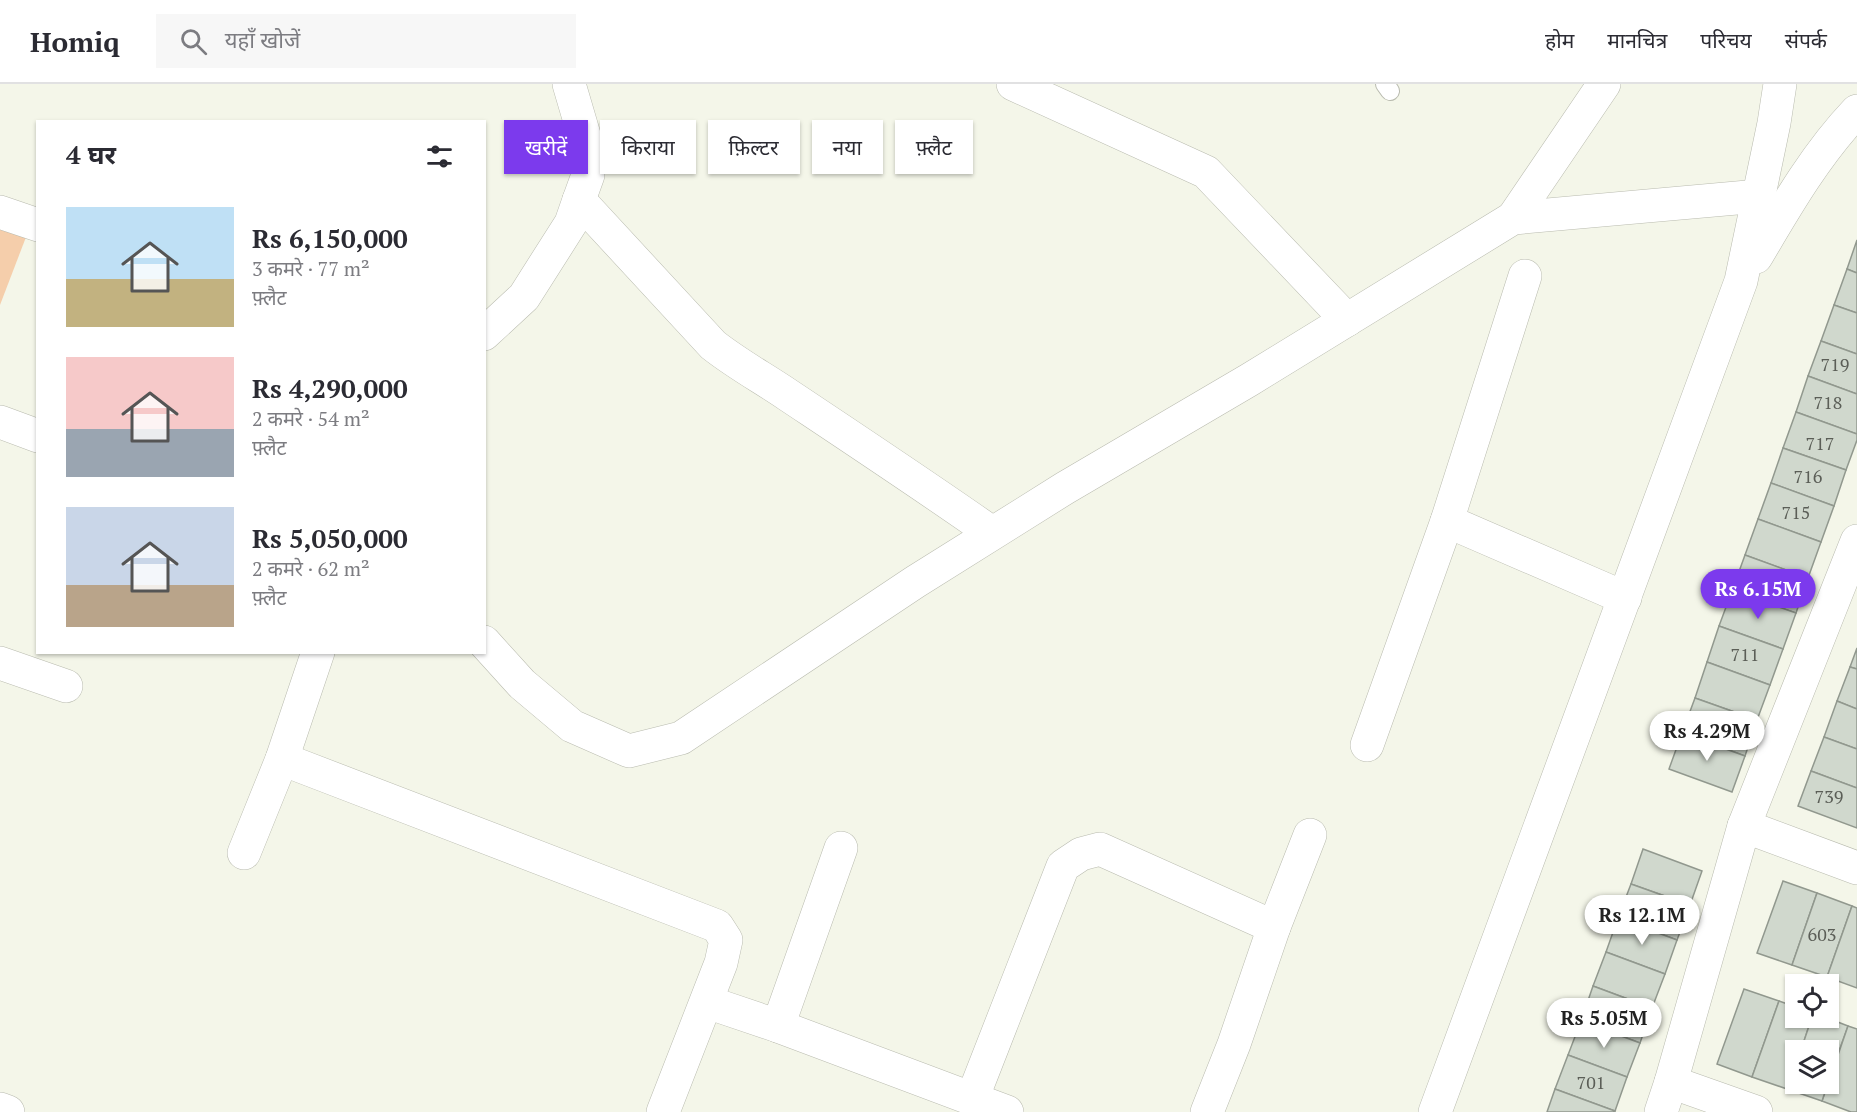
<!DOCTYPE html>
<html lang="hi">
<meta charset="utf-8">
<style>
:root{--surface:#fff;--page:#f7f7f7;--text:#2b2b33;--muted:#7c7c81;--line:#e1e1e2;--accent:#7c3aed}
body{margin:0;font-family:"PT Serif","Noto Sans Devanagari",serif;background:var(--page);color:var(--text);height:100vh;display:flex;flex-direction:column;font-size:22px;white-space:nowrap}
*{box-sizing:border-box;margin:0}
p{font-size:20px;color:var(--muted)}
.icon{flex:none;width:33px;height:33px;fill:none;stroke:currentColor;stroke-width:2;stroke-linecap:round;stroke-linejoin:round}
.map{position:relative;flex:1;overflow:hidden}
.panel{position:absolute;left:36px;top:36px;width:450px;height:534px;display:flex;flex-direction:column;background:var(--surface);border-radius:0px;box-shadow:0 2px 4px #0004}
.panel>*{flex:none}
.banner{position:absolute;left:504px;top:36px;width:570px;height:54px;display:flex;gap:12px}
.fabs{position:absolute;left:1785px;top:890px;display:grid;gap:12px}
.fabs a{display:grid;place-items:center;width:54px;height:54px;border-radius:0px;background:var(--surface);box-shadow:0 2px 4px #0004;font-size:30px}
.price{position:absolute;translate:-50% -51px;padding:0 14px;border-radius:21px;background:#fff;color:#222;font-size:20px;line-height:39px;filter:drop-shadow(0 2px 3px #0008)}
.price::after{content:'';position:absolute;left:50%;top:36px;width:18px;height:14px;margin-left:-9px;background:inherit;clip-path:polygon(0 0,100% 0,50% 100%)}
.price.selected{background:var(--accent);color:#fff}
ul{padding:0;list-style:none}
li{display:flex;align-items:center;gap:18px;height:150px;padding:0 30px}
li span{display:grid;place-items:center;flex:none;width:168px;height:120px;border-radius:0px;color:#555}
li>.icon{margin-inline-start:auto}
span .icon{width:72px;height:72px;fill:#fffc;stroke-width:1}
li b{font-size:26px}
h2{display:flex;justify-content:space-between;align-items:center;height:72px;padding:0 30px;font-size:26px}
.pill{padding:0 21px;border-radius:0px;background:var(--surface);box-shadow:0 2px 4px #0004;font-size:21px;line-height:54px}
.pill.selected{background:var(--accent);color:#fff}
header{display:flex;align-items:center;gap:36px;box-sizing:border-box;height:84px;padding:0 30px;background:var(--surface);border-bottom:2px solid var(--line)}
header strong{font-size:28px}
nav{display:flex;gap:33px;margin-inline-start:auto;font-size:21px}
.search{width:420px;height:54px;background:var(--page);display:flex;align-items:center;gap:15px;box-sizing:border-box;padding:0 21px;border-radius:0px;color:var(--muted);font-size:22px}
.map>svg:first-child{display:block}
.green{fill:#f5ceab}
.building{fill:#d0d8cd;stroke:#91988e;stroke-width:1.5}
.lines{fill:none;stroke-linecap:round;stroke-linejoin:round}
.service-casing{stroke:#b9bbaf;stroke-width:20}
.minor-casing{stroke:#b9bbaf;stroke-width:34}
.secondary-casing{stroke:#b9bbaf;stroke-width:34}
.service{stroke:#fff;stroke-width:18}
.minor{stroke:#fff;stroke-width:33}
.secondary{stroke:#fff;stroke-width:33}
.labels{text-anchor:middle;stroke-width:5;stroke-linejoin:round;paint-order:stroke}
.number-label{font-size:18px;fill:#5b5e57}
</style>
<header>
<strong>Homiq</strong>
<div class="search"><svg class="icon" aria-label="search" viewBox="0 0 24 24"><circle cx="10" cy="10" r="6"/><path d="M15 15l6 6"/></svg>यहाँ खोजें</div>
<nav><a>होम</a><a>मानचित्र</a><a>परिचय</a><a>संपर्क</a></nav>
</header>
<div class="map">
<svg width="1857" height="1028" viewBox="0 0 1857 1028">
<rect width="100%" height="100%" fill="#f4f6e9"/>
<path class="green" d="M0,128l31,12 -31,81z"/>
<g class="building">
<path d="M1857,156v33l-10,-4z"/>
<path d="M1847,185l10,4v40l-23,-8z"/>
<path d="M1834,221l23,8v41l-36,-13z"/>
<path d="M1821,257l36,13v40l-49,-18z"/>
<path d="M1808,292l49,18v40l-61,-22z"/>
<path d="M1796,328l61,22v6l-11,30 -63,-22z"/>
<path d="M1783,364l63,22 -12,36 -63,-23z"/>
<path d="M1771,399l63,23 -13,36 -63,-23z"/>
<path d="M1758,435l63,23 -13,36 -63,-23z"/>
<path d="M1745,471l63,23 -12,35 -64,-22z"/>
<path d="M1732,507l64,22 -13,36 -64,-23z"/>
<path d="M1719,542l64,23 -13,36 -63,-23z"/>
<path d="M1857,564v21l-7,-2z"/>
<path d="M1707,578l63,23 -13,35 -62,-22z"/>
<path d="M1850,583l7,2v40l-20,-8z"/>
<path d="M1695,614l62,22 -12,36 -63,-23z"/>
<path d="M1837,617l20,8v40l-33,-12z"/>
<path d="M1682,649l63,23 -13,36 -63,-23z"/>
<path d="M1824,653l33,12v39l-46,-17z"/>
<path d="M1811,687l46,17v40l-59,-22z"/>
<path d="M1643,765l59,22 -12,34 -59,-21z"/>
<path d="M1783,797l34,12 -25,72 -35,-12z"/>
<path d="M1631,800l59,21 -13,35 -59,-22z"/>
<path d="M1817,809l35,13 -25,71 -35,-12z"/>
<path d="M1852,822l5,2v80l-30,-11z"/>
<path d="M1618,834l59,22 -12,34 -59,-22z"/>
<path d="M1606,868l59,22 -13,34 -59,-22z"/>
<path d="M1593,902l59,22 -12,35 -59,-22z"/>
<path d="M1744,905l35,12 -27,76 -35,-13z"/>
<path d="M1779,917l17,6v10h16l-11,33h-5v14l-9,25 -35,-12z"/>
<path d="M1812,933h13l23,9 -20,56v-32h-27z"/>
<path d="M1581,937l59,22 -13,34 -59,-22z"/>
<path d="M1848,942l9,3v83h-6l-29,-11z"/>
<path d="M1568,971l59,22 -12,34 -60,-22z"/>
<path d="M1796,980v19h32l-6,18 -35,-12z"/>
<path d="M1555,1005l60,22 -1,1h-67z"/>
</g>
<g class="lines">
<g class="service-casing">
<path id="service" d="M1385,0l5,7"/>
</g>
<g class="minor-casing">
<g id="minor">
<path d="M1013,0l193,88 141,148"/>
<path d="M579,116l134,145c24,19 50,33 75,50 69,46 137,91 204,138"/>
<path d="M0,128l38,13"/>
<path d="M1513,134l91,-134"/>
<path d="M484,250l40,-37 47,-74 8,-23 9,-25 -4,-40 -15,-51"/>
<path d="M0,338l38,14"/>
<path d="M1447,437l178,77"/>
<path d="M484,558l38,42 50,42 57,25 52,-13 234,-156 150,-94 184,-108 264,-162 246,-22"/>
<path d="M0,579l66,23"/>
<path d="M1367,661l80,-224 78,-245"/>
<path d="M282,675l435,167 9,14 -5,23 -58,149"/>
<path d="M1744,742l113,42"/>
<path d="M244,769l38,-94 36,-107"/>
<path d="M707,918l71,24 229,86"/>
<path d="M778,942l63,-178"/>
<path d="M1671,998l85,30"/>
<path d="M972,1015l91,-233 18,-12 19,-5 174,78"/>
<path d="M0,1025l8,3"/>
<path d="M1207,1028l27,-68 40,-117 36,-92"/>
<path d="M1661,1028l10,-30 73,-256 113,-285"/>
</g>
</g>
<g class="secondary-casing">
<g id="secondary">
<path d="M1756,173c30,-51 60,-103 101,-146"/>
<path d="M1435,1028l306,-831 33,-158 6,-39"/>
</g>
</g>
<use href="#service" class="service"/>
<use href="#minor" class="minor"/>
<use href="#secondary" class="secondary"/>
</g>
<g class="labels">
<g class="number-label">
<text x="1835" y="287">719</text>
<text x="1828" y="325">718</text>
<text x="1820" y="366">717</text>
<text x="1808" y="399">716</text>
<text x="1796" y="435">715</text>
<text x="1745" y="577">711</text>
<text x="1829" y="719">739</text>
<text x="1822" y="857">603</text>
<text x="1591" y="1005">701</text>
</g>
</g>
</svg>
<div class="fabs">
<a><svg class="icon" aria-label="locate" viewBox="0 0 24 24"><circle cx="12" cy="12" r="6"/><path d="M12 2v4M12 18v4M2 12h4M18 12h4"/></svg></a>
<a><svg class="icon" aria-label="layers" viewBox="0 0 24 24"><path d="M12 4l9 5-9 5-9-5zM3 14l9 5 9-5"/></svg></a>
</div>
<b class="price selected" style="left:1758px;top:536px">Rs 6.15M</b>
<b class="price" style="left:1707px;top:678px">Rs 4.29M</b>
<b class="price" style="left:1642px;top:862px">Rs 12.1M</b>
<b class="price" style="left:1604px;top:965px">Rs 5.05M</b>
<div class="banner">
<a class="pill selected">खरीदें</a>
<a class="pill">किराया</a>
<a class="pill">फ़िल्टर</a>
<a class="pill">नया</a>
<a class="pill">फ़्लैट</a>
</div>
<section class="panel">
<h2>4 घर<svg class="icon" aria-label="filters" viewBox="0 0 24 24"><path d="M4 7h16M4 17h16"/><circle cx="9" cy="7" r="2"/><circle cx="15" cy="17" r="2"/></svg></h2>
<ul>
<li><span style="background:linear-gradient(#bfe0f5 60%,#c2b280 0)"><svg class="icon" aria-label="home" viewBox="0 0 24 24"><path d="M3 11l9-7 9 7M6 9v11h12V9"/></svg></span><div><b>Rs 6,150,000</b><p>3 कमरे · 77 m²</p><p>फ़्लैट</p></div></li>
<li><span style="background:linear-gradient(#f6c9c9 60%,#9aa5b1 0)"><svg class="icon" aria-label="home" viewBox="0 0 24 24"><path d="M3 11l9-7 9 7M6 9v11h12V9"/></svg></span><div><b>Rs 4,290,000</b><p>2 कमरे · 54 m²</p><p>फ़्लैट</p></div></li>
<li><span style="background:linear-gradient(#c9d6e8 65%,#b9a48a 0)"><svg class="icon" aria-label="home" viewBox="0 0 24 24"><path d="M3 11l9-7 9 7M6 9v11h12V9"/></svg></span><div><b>Rs 5,050,000</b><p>2 कमरे · 62 m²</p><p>फ़्लैट</p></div></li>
</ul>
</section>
</div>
